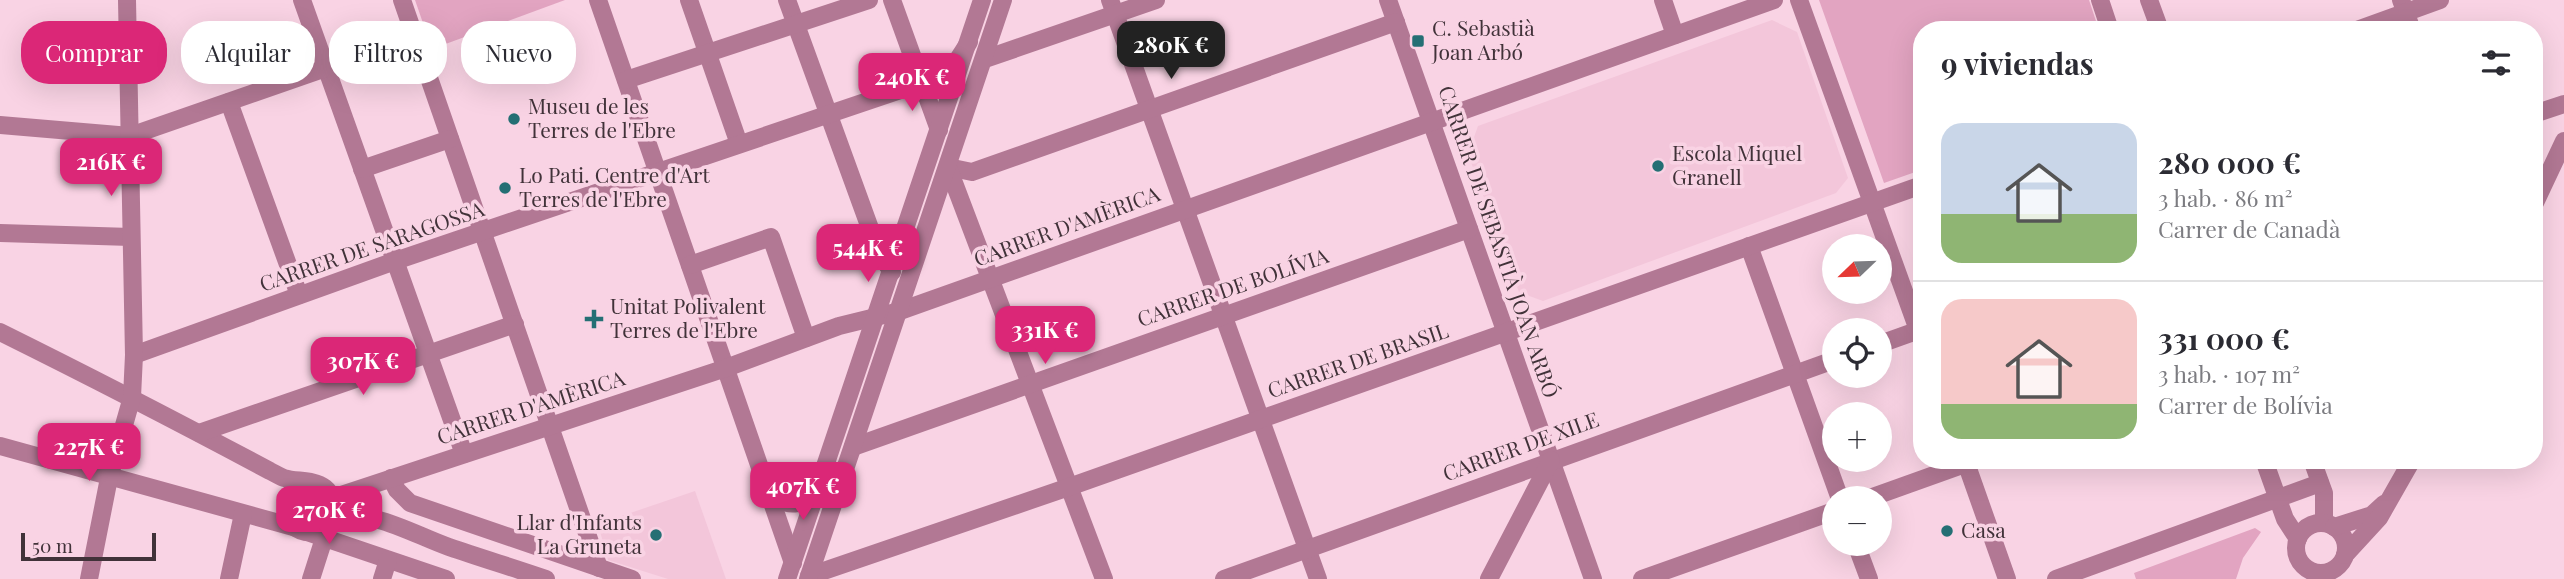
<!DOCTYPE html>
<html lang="es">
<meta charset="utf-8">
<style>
:root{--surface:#fff;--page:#f2f2f3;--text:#2b2b33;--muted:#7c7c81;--line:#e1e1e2;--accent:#db2777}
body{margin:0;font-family:"Playfair Display",serif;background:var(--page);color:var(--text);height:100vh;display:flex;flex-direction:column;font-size:26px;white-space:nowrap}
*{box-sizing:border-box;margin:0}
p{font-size:23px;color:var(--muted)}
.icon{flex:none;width:38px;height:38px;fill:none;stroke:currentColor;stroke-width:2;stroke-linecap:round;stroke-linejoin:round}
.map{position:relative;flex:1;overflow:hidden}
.drawer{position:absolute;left:1913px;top:21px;width:630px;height:448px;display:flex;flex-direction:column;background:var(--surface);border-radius:28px;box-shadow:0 7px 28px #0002}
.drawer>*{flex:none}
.guide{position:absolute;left:21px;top:21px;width:665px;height:63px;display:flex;gap:14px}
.needle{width:46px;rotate:247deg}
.tools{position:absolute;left:1822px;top:234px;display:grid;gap:14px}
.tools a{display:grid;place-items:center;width:70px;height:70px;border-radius:50%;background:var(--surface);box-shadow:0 7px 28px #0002;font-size:35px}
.scale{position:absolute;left:21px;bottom:18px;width:135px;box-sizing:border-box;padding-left:7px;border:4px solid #413239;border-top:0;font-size:19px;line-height:24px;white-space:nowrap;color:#413239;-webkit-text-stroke:5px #f9d3e4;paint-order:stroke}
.price{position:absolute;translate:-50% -60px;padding:0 16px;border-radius:14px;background:var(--accent);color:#fff;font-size:23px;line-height:46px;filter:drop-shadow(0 2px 4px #0008)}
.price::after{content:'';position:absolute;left:50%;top:42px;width:21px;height:16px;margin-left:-10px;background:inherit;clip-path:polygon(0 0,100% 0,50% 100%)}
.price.active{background:#222;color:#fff}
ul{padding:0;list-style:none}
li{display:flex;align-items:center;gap:21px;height:175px;padding:0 28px}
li+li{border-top:2px solid var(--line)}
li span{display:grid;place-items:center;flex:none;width:196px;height:140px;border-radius:21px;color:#555}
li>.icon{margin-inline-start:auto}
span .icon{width:84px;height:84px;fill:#fffc;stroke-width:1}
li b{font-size:30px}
h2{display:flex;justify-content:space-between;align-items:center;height:84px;padding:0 28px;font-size:30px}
.pill{padding:0 24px;border-radius:28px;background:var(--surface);box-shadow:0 7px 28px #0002;font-size:24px;line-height:63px}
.pill.active{background:var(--accent);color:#fff}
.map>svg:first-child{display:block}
.built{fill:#f3c6da}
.green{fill:#e2a4c1}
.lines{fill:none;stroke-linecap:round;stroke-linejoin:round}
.minor{stroke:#b27894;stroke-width:18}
.poi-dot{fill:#246f74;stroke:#f9d3e4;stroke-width:2.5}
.labels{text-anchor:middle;stroke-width:7;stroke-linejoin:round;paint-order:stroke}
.poi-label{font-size:21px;fill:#413239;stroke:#f9d3e4;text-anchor:start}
.street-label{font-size:21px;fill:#413239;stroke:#f9d3e4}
</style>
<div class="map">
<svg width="2564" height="579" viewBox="0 0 2564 579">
<rect width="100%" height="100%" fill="#f9d3e4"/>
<g class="built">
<path d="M1772,20l25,12 51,146 -12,15 -293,108 -24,-9 -51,-138 10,-28z"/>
<path d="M695,491l31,88h-58l-60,-19 -10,-36z"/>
</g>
<g class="green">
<path d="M415,0h150l-133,49z"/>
<path d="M1819,0h270l10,30h-177l-1,140 -37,13z"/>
<path d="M2255,528l6,4 -18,26 -7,21h-100l-2,-6z"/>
</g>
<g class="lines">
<g class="minor">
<path d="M302,0l162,454"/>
<path d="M402,0l197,568"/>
<path d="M598,0l195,563"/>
<path d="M689,0l50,144"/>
<path d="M787,0l92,253 13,19"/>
<path d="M892,0l47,130"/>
<path d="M1110,0l208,579"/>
<path d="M1388,0l205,579"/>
<path d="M1663,0l12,35"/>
<path d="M1799,0l123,341"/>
<path d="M2100,0l10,30"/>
<path d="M2149,0l11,30"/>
<path d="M2401,0l11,30"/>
<path d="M2357,30l83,-30"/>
<path d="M985,59l171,-59"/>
<path d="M626,80l243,-80"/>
<path d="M229,102l70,193"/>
<path d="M2534,114l30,-10"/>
<path d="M0,125l130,11 285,-99"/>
<path d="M948,167l24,5 424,-150"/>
<path d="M948,167l156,412"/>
<path d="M362,169l88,-30"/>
<path d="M2534,205l30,-64"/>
<path d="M0,233l131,4"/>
<path d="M1749,246l91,253"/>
<path d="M690,265l81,-28 35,101"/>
<path d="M0,332c91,45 180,91 270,139 4,2 9,5 14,7 13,4 29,1 41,10 16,13 9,42 -13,44 -32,2 -37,-43 -2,-50"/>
<path d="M1880,344l42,-15"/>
<path d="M134,355l261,-94 544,-184 14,-10 16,-25"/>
<path d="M199,433l316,-109"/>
<path d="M0,446l297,82"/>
<path d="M853,447l616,-218"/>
<path d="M1965,460l42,119"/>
<path d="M2264,460l21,59 13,20"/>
<path d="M2312,460l12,33v30"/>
<path d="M391,478l6,12 13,13 222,76"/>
<path d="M770,497c24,10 31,10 48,-11"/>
<path d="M332,498l394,-130 113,-42 61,-15 874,-311"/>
<path d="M1867,499l109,-39"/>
<path d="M332,518c40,-10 80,16 117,29 32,11 65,21 97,32"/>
<circle cx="2321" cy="548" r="25"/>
<path d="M2334,527l38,-12 12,-11"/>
<path d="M307,532l139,47"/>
<path d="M1856,544l13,35"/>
<path d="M2345,555l34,-37 33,-58"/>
<path d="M809,576l260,-89 853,-302"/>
<path d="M89,579l20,-101 23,-81 2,-42 -7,-355"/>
<path d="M229,579l14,-65"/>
<path d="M311,579l16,-50"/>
<path d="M382,579l6,-19"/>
<path d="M787,579l195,-579"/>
<path d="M808,579l195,-579"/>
<path d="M1224,579l610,-219"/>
<path d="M1489,579l62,-119"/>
<path d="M1642,579l192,-68"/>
<path d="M2056,579l264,-96"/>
</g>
</g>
<g class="poi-dot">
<rect x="1411" y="34" width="14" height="14" rx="3.5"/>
<circle cx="514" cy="119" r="7"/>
<circle cx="1658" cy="166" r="7"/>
<circle cx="505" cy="188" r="7"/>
<path d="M590.5 308.5h7v7h7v7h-7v7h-7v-7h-7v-7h7z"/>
<circle cx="1947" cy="531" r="7"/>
<circle cx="656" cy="535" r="7"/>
</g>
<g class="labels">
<g class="poi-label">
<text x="1432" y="36">C. Sebastià<tspan x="1432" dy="24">Joan Arbó</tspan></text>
<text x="528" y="114">Museu de les<tspan x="528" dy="24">Terres de l'Ebre</tspan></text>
<text x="1672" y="161">Escola Miquel<tspan x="1672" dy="24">Granell</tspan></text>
<text x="519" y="183">Lo Pati. Centre d'Art<tspan x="519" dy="24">Terres de l'Ebre</tspan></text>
<text x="610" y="314">Unitat Polivalent<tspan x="610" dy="24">Terres de l'Ebre</tspan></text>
<text x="642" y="530" text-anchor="end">Llar d'Infants<tspan x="642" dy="24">La Gruneta</tspan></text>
<text x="1961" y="538">Casa</text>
</g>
<g class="street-label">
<text transform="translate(1067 227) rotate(-20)" y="7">CARRER D'AMÈRICA</text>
<text transform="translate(1498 242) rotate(71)" y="7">CARRER DE SEBASTIÀ JOAN ARBÓ</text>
<text transform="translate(372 247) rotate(-19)" y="7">CARRER DE SARAGOSSA</text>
<text transform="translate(1233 288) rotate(-19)" y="7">CARRER DE BOLÍVIA</text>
<text transform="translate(1358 361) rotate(-19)" y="7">CARRER DE BRASIL</text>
<text transform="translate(531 408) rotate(-18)" y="7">CARRER D'AMÈRICA</text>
<text transform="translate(1521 447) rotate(-20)" y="7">CARRER DE XILE</text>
</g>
</g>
</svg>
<div class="tools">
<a><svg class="needle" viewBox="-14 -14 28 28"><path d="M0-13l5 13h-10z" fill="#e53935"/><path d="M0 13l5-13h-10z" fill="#7c7c81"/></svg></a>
<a><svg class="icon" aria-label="locate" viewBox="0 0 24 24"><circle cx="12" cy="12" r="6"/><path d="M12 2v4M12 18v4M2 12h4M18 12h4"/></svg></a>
<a>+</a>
<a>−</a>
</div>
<div class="scale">50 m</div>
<b class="price active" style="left:1171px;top:81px">280K €</b>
<b class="price" style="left:912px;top:113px">240K €</b>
<b class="price" style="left:111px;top:198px">216K €</b>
<b class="price" style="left:868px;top:284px">544K €</b>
<b class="price" style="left:1045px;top:366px">331K €</b>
<b class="price" style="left:363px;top:397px">307K €</b>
<b class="price" style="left:89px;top:483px">227K €</b>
<b class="price" style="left:803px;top:522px">407K €</b>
<b class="price" style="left:329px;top:546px">270K €</b>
<div class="guide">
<a class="pill active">Comprar</a>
<a class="pill">Alquilar</a>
<a class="pill">Filtros</a>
<a class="pill">Nuevo</a>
</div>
<section class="drawer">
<h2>9 viviendas<svg class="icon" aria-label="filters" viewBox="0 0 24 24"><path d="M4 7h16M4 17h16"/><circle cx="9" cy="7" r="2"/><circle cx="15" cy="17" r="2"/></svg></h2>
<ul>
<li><span style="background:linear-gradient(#c9d6e8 65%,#8fb573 0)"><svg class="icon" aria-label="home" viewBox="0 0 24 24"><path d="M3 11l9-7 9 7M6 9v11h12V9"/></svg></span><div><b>280 000 €</b><p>3 hab. · 86 m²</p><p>Carrer de Canadà</p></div></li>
<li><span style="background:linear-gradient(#f6c9c9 75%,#8fb573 0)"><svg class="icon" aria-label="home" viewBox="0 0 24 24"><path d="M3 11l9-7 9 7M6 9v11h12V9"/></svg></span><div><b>331 000 €</b><p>3 hab. · 107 m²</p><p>Carrer de Bolívia</p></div></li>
</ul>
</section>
</div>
